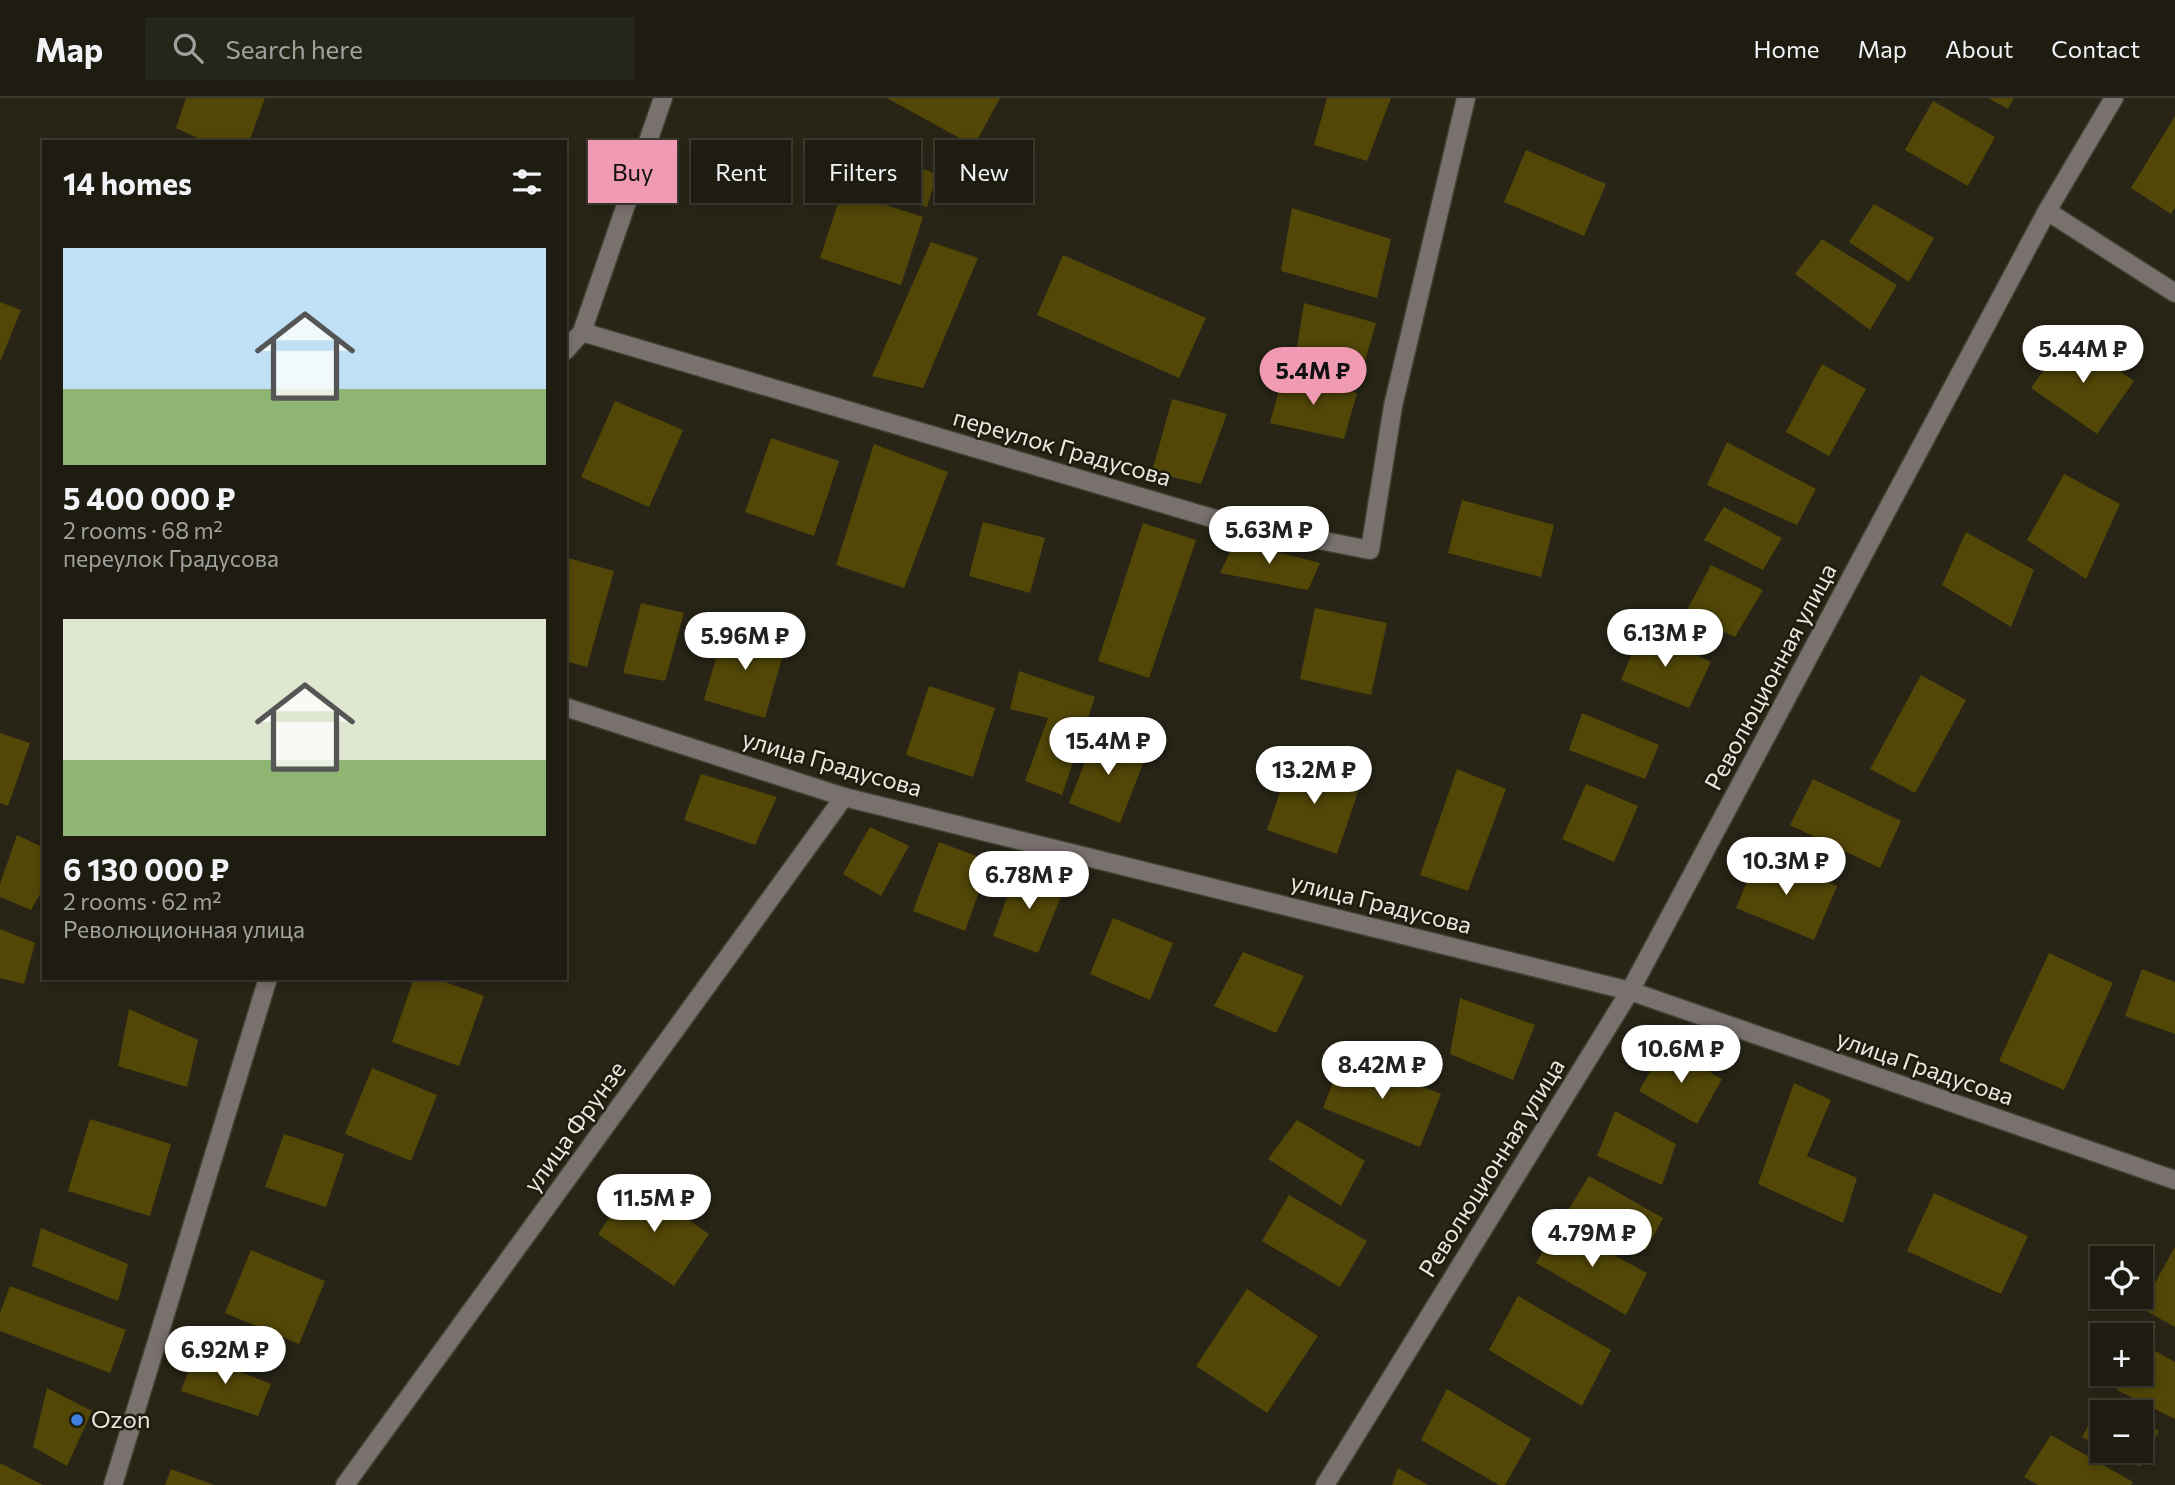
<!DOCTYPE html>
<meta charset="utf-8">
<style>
:root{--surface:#1e1c11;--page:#26251a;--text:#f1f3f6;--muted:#a1a19f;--line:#3c3a31;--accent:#f19ab3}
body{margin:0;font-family:Commissioner,sans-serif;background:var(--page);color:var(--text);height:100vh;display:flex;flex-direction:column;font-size:26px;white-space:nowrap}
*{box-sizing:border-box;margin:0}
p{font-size:23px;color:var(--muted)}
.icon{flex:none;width:38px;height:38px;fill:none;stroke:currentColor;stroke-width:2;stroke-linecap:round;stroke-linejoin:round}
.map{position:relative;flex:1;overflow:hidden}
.panel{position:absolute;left:42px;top:42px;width:525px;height:840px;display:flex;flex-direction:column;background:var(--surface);border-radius:0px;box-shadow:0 4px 10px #0003,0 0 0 2px var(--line)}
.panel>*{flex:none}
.banner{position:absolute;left:588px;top:42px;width:665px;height:63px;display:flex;gap:14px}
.tools{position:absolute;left:2090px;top:1148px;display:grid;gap:14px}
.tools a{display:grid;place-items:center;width:63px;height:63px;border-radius:0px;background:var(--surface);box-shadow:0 4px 10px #0003,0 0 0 2px var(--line);font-size:35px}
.price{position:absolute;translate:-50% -60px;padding:0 16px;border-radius:24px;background:#fff;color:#222;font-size:23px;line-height:46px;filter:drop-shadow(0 2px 4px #0008)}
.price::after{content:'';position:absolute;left:50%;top:42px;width:21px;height:16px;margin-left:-10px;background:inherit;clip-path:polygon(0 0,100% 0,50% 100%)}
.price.on{background:var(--accent);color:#111}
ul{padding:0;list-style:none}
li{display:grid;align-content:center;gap:14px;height:371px;padding:0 21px}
li span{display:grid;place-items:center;height:217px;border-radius:0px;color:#555}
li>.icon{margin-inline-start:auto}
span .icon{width:126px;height:126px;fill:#fffc;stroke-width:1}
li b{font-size:30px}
h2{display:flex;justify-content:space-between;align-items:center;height:84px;padding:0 21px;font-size:30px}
.tag{padding:0 24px;border-radius:0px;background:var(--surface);box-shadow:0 4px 10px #0003,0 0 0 2px var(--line);font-size:24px;line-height:63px}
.tag.on{background:var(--accent);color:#111}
header{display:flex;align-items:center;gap:42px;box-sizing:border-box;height:98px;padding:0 35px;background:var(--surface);border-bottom:2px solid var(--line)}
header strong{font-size:33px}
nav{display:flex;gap:38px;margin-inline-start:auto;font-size:24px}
.search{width:490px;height:63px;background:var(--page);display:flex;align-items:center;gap:18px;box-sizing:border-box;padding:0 24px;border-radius:0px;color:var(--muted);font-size:26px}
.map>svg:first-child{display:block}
.building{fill:#524707}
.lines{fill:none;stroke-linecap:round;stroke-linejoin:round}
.minor-casing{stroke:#434033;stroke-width:21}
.minor{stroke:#79716d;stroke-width:18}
.shop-dot{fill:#3f7fe0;stroke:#1e1c0e;stroke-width:2.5}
.labels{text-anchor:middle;stroke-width:5;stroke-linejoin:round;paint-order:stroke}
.street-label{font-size:24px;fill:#e9e8de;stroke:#1e1c0e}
.poi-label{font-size:24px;fill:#e9e8de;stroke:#1e1c0e;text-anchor:start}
</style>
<header>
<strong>Map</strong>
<div class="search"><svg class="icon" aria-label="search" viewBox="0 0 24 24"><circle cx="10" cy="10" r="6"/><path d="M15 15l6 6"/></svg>Search here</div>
<nav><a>Home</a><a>Map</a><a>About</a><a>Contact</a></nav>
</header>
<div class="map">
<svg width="2175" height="1387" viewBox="0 0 2175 1387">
<rect width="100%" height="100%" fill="#282517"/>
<g class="building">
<path d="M186,0h79l-16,44h-43l-30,-14z"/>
<path d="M887,0h113l-26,48z"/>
<path d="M1327,0h64l-24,63 -53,-16z"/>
<path d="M1988,0h26l-6,11z"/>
<path d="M1933,3l62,36 -27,49 -63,-36z"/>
<path d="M2175,18v92l-4,6 -40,-26z"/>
<path d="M857,48l80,28 -10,33 -80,-25z"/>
<path d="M1526,52l80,34 -22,52 -80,-34z"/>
<path d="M842,93l81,26 -22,68 -81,-27z"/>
<path d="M1874,106l60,34 -25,44 -60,-40z"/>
<path d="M1292,110l99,31 -14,59 -96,-27z"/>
<path d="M1822,141l75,46 -27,45 -75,-56z"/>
<path d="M931,144l47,16 -55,130 -51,-12z"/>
<path d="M1063,157l143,63 -27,60 -142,-63z"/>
<path d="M0,204l21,8 -21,52z"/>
<path d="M1304,205l72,20 -13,45 -66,-20z"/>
<path d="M2069,237l65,46 -37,53 -66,-46z"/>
<path d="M1822,266l44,25 -37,67 -43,-24z"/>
<path d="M1283,277l74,18 -13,46 -74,-16z"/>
<path d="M1172,301l55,15 -26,70 -49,-12z"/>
<path d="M615,303l68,29 -34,77 -68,-30z"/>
<path d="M771,340l68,23 -25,75 -69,-24z"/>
<path d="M1727,344l89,47 -19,36 -90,-40z"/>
<path d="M874,346l74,28 -44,116 -68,-23z"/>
<path d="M2064,376l56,30 -34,75 -59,-39z"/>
<path d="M1462,402l92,25 -13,52 -93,-24z"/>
<path d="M1724,409l58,31 -19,32 -59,-30z"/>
<path d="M983,424l62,16 -15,55 -61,-17z"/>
<path d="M1143,425l53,17 -47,138 -51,-17z"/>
<path d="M1966,434l68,38 -23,57 -69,-42z"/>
<path d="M1235,443l85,22 -12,27 -88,-17z"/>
<path d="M568,460l46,13 -27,96 -22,-6v-94z"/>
<path d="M1711,467l52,25 -28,47 -50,-23z"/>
<path d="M641,505l43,10 -19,68 -42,-8z"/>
<path d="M1315,510l72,15 -16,72 -71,-16z"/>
<path d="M725,528l61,18 -21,74 -61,-18z"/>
<path d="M1642,531l69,33 -22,46 -68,-28z"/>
<path d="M1019,573l76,26 -33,98 -37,-14 23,-63 -38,-9z"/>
<path d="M1921,577l45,25 -51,93 -45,-24z"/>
<path d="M929,588l66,22 -22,69 -67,-22z"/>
<path d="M1582,615l77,32 -14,34 -76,-29z"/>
<path d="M1097,633l51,20 -28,72 -51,-20z"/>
<path d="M0,635l30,10 -22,63 -8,-3z"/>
<path d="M1291,661l70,24 -24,71 -70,-24z"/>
<path d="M1457,671l49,20 -38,102 -48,-16z"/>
<path d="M701,676l76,23 -22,48 -71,-25z"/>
<path d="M1813,681l88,42 -21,47 -90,-43z"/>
<path d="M1586,686l52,22 -24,56 -52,-23z"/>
<path d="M870,729l39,19 -28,50 -38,-22z"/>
<path d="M17,737l27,13v39l-13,23 -31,-13v-13z"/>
<path d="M939,744l51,19 -25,70 -52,-20z"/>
<path d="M1759,755l78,33 -23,54 -78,-32z"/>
<path d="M1017,772l49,14 -28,69 -45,-17z"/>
<path d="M1113,820l60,25 -23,57 -60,-26z"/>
<path d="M0,831l35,14 -11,41 -24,-6z"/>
<path d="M1243,854l61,24 -28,57 -62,-27z"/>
<path d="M2049,855l64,30 -49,107 -65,-29z"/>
<path d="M2142,871l33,13v52l-50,-18z"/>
<path d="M414,880h20l50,18 -25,70 -67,-24z"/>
<path d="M1460,900l75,27 -22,55 -63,-26z"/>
<path d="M129,911l69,31 -11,47 -69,-21z"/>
<path d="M1665,948l57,33 -25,45 -58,-33z"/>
<path d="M1343,958l98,38 -21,53 -97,-39z"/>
<path d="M372,970l65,27 -26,66 -66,-27z"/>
<path d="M1794,985l37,17 -24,56 50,22 -14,45 -85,-39z"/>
<path d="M1615,1013l61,33 -14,41 -65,-29z"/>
<path d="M90,1021l81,25 -21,72 -82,-25z"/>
<path d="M1297,1022l68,41 -24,45 -73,-47z"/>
<path d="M284,1036l60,20 -18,53 -61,-20z"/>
<path d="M1589,1078l74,42 -17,32 -77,-41z"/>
<path d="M634,1084l75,52 -35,52 -76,-52z"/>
<path d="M1934,1095l94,43 -27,58 -94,-43z"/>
<path d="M1289,1097l78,46 -27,46 -78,-46z"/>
<path d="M1558,1127l89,48 -21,42 -90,-52z"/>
<path d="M41,1130l87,36 -10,37 -86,-35z"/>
<path d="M2175,1149v80l-34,-19z"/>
<path d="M251,1152l74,31 -26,63 -74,-31z"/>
<path d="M10,1188l116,44 -16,43 -110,-42v-18z"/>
<path d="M1247,1191l71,47 -51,77 -71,-47z"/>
<path d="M1518,1198l93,54 -29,56 -93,-56z"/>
<path d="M2143,1246l32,18v57l-58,-29 9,-16h14v-25z"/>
<path d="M195,1256l76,30 -13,32 -77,-25z"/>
<path d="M47,1290l45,23 -25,55 -34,-19z"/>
<path d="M1447,1291l84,50 -26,46h-6l-78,-45z"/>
<path d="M2101,1303l22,11h-21v35l-20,-10z"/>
<path d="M2140,1323l19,10 -19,36 -31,-16h31z"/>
<path d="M2051,1337l82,47 -2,3h-93l-14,-8z"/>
<path d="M0,1365l43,22h-43z"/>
<path d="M1398,1370l30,17h-36z"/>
<path d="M171,1371l43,16h-49z"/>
</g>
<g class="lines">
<g class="minor-casing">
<g id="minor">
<path d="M2047,113l128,82"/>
<path d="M582,234l640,189 148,29 23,-144 73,-308"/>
<path d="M565,253l17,-19 81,-234"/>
<path d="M565,609l279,90 786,194 545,189"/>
<path d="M113,1387l155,-507"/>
<path d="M345,1387l499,-688"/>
<path d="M1325,1387l305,-494 417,-780 67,-113"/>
</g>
</g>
<use href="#minor" class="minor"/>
</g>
<circle class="shop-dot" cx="77" cy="1322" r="7"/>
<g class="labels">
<g class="street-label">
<text transform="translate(1062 350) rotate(16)" y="8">переулок Градусова</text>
<text transform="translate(1771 579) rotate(-62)" y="8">Революционная улица</text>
<text transform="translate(832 666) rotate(16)" y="8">улица Градусова</text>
<text transform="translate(1381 806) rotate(14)" y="8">улица Градусова</text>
<text transform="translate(1925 970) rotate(19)" y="8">улица Градусова</text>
<text transform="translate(575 1029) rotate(-54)" y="8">улица Фрунзе</text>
<text transform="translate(1492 1070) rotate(-58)" y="8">Революционная улица</text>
</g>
<g class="poi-label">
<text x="91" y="1330">Ozon</text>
</g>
</g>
</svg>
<div class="tools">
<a><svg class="icon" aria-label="locate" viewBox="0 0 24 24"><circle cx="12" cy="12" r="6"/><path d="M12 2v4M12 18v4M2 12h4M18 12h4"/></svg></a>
<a>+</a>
<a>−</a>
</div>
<b class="price" style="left:2083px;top:287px">5.44M ₽</b>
<b class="price on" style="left:1313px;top:309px">5.4M ₽</b>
<b class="price" style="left:1269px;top:468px">5.63M ₽</b>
<b class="price" style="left:1665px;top:571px">6.13M ₽</b>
<b class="price" style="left:745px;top:574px">5.96M ₽</b>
<b class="price" style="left:1108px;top:679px">15.4M ₽</b>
<b class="price" style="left:1314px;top:708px">13.2M ₽</b>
<b class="price" style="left:1786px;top:799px">10.3M ₽</b>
<b class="price" style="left:1029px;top:813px">6.78M ₽</b>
<b class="price" style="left:1681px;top:987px">10.6M ₽</b>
<b class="price" style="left:1382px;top:1003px">8.42M ₽</b>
<b class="price" style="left:654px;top:1136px">11.5M ₽</b>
<b class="price" style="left:1592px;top:1171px">4.79M ₽</b>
<b class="price" style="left:225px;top:1288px">6.92M ₽</b>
<div class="banner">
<a class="tag on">Buy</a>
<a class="tag">Rent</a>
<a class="tag">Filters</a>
<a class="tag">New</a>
</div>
<section class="panel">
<h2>14 homes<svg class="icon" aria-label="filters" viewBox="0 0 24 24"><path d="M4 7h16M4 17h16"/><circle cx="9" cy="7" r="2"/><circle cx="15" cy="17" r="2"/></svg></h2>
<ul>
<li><span style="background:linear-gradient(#bfe0f5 65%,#8fb573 0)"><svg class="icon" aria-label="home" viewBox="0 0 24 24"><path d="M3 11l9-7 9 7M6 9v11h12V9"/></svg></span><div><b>5 400 000 ₽</b><p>2 rooms · 68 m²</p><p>переулок Градусова</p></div></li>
<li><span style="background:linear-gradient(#dfe7d0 65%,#8fb573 0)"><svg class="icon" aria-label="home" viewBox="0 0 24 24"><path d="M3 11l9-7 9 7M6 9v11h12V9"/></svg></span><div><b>6 130 000 ₽</b><p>2 rooms · 62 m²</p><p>Революционная улица</p></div></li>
</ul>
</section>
</div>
